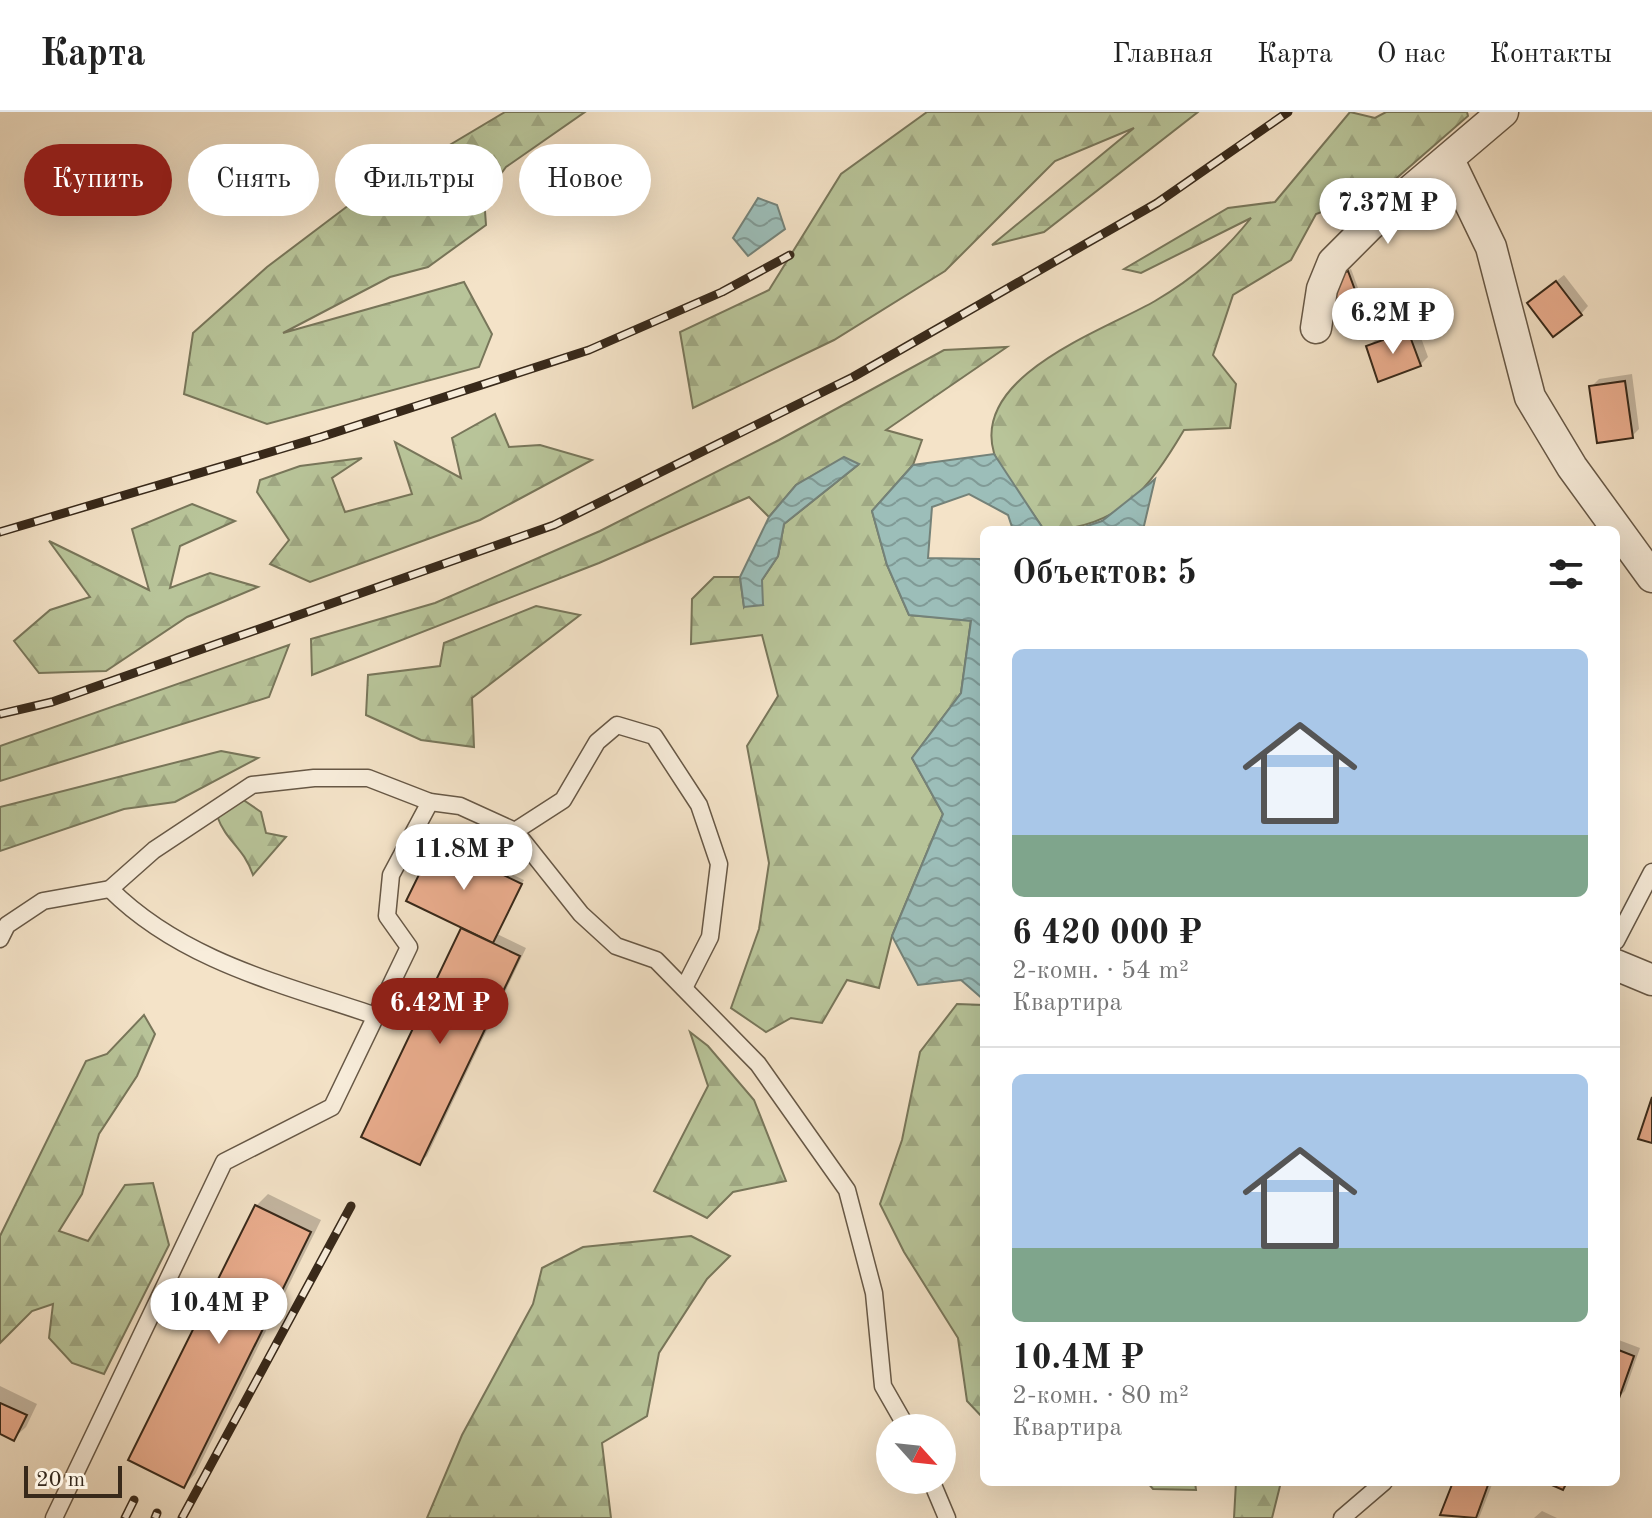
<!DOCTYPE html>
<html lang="ru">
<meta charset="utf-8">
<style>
:root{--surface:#fff;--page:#f6f6f6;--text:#222;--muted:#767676;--line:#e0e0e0;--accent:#8f2418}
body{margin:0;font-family:"Old Standard TT",serif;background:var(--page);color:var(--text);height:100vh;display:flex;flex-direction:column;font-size:30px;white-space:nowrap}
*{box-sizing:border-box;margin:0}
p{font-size:26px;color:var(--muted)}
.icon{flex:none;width:44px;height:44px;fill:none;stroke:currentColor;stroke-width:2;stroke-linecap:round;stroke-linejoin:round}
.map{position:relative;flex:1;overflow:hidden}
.details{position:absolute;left:980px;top:414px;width:640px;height:960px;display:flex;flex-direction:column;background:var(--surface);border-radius:12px;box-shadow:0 8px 32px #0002}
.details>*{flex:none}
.guide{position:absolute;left:24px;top:32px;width:760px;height:72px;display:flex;gap:16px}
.needle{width:52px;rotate:117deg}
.buttons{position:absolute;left:876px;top:1302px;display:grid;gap:16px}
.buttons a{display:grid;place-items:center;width:80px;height:80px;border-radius:50%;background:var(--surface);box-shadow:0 8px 32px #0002;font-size:40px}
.scale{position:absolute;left:24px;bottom:20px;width:98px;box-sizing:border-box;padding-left:8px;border:4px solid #38291a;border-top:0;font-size:22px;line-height:28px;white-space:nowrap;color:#38291a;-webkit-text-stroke:6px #f8eddb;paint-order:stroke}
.price{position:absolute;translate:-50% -68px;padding:0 18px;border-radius:28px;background:#fff;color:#222;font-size:26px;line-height:52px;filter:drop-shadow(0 2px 4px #0008)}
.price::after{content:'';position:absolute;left:50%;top:48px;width:24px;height:18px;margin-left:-12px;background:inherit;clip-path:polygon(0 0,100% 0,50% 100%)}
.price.on{background:var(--accent);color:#fff}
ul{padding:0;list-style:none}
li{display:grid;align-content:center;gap:16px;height:424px;padding:0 32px}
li+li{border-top:2px solid var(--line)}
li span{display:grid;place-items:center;height:248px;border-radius:12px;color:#555}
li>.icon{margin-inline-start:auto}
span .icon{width:144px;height:144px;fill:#fffc;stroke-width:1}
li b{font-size:34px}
h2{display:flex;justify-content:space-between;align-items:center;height:96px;padding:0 32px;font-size:34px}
.pill{padding:0 28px;border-radius:36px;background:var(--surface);box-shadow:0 8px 32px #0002;font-size:28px;line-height:72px}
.pill.on{background:var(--accent);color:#fff}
header{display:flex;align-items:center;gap:48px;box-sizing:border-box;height:112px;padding:0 40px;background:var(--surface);border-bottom:2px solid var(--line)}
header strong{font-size:38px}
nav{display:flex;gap:44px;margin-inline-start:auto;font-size:28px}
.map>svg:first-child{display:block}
.forest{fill:url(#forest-firs);stroke:#78765a;stroke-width:2}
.water{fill:url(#water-waves);stroke:#748279;stroke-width:2}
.shadow{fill:#0003}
.building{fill:#eaad8e;stroke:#38291a;stroke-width:2}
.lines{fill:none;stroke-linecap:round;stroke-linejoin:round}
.service-casing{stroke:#675846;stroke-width:19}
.minor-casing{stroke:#675846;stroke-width:33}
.service{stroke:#f8eddb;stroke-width:16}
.minor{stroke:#f8eddb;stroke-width:30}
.rail-casing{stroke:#38291a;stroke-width:9}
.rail{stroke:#f8eddb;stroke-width:6;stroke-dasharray:18;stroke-linecap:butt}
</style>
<header>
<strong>Карта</strong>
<nav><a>Главная</a><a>Карта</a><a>О нас</a><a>Контакты</a></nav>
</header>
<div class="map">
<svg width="1652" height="1406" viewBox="0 0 1652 1406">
<defs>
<pattern id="forest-firs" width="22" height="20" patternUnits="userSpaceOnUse" patternTransform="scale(2)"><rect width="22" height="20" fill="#b8c499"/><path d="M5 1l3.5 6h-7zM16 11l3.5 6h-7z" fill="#9fa883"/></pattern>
<pattern id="water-waves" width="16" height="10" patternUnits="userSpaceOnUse" patternTransform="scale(2)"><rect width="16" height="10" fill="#9cbeb9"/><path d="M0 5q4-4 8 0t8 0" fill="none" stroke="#809a96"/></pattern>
</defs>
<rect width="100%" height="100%" fill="#f4e3c8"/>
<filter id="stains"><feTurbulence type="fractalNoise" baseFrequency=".0025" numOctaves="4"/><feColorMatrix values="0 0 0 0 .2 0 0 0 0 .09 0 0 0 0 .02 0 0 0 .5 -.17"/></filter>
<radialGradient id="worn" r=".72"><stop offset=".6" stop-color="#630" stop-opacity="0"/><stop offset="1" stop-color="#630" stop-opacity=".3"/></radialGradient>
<g class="forest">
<path d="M505,0h80l-79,55 -22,30 2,28 -58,42 -38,10 -107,56 181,-51 28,52 -13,33 -212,57 -83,-30 9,-61 74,-66 82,-62z"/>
<path d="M927,0h271l-154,120 -52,13 142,-117 -79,33 -110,110 -111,69 -141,68 -13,-76 89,-42 72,-116z"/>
<path d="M1350,0l25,6 11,-6h81l1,4 -84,73 -68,25 -25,46 -58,35 -20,60 23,29 -6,44 -46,2c-35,59 -66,100 -140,100 -11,-18 -45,-60 -50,-77 -23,-78 111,-123 161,-152 39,-23 68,-48 96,-83l-110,55 -17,-4 104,-61 47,-6z"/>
<path d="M1007,235l-121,83 36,10 -9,25 -41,46 15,54 22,50 62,5 -10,73 -49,65 31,56 -51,122 -13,52 -32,-8 -25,43 -31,-5 -25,14 -35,-24 28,-79 10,-66 -22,-117 31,-50 -16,-61 -71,9 1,-45 22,-22h26l4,30 34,-51 6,-32 74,-59 -14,-7 -48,27 -27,32 -20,-20 -150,66 -287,112 -1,-36 124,-36 165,-72 179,-91 165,-90z"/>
<path d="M495,302l14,33 31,-2 52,15 -112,60 -170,62 -40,-18 19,-24 -32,-48 3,-12 40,-14 62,-8 -30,20 13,34 67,-18 -17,-52 66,36 -9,-40z"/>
<path d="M192,392l43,17 -55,25 -10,42 40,-15 48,14 -71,30 -81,54 -67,2 -25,-32 36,-31 40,-13 -41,-56 100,49 -17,-61z"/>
<path d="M536,494l44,9 -108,83 2,49 -53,-7 -55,-25 2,-40 72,-9 4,-23z"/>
<path d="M289,533l-20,52 -269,84v-35z"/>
<path d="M221,639l37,7 -83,44 -51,7 -124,42v-44z"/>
<path d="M242,687l19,13 5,21 20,4 -33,38c-10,-29 -26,-32 -36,-59z"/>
<path d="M957,892l27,1v414l-17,-18 -9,-63 -54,-86 -24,-48 22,-64 18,-88z"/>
<path d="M144,903l11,19 -18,42 -38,58 -17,60 -23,37 29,10 37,-56 28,-2 16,62 -65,129 -32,-11 -23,-25 4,-34 -21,7 -32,32v-107l86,-175 21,-7z"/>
<path d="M690,920l18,14 46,54 32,81 -53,11 -26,26 -53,-27 54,-105z"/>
<path d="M691,1124l39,20 -23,23 -48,74 -12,63 -45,27 9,75h-184l35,-83 71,-131 9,-36 41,-21z"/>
<path d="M1147,1370h48l1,8 -43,-1z"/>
<path d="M1236,1370h45l-9,36h-38z"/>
</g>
<g class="water">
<path d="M758,86l19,7 8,24 -37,27 -15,-18z"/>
<path d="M994,342l50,76h-31l-5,-15 -39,-21 -37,13 -4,51 52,1 4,10v431l-23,-20 -43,5 -26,-49 51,-122 -31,-56 49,-65 10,-72 -62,-6 -22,-50 -15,-54 41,-46z"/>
<path d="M844,345l15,7 -75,60 -6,32 -16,24 1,25 -19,2 -4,-30 29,-60 27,-32z"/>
<path d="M1155,367l-12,51h-68l27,-9z"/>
</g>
<g class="shadow">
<path d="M1351,157l13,35 -3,3 -27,-32z"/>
<path d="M1564,163l24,31 -7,8 -52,-11z"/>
<path d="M1416,212l12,33 -8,8 -52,-18 8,-8z"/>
<path d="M1632,262l7,55 -7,7 -41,-49 8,-8z"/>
<path d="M440,728l84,40 -27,54 29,14 -99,208 -8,7 46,-236 -29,-84z"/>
<path d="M268,1082l53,26 -126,254 -11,12 72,-280z"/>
<path d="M1616,1227l24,9 -15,43 -8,8z"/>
<path d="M0,1274l37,18 -11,23 -12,11 -14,-7z"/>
<path d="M1455,1370h38l-14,36 -36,-4z"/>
<path d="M1542,1399l15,7h-23z"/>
</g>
<g class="building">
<path d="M1348,159l14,38 -19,7 -14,-38z"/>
<path d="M1556,169l26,34 -29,22 -26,-34z"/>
<path d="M1408,219l13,35 -43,16 -12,-36z"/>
<path d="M1625,269l8,57 -36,5 -8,-57z"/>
<path d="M435,730l87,42 -29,59 -87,-42z"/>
<path d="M461,816l59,28 -100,209 -59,-28z"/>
<path d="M1652,985v46l-14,-4z"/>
<path d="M255,1093l56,27 -127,256 -56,-28z"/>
<path d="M1616,1237l18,7 -16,45 -2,-1z"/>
<path d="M0,1291l27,12 -13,26 -14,-7z"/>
<path d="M1453,1370l35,3 -12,33 -36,-3z"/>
<path d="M1545,1370h22l-4,8z"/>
</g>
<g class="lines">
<g class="service-casing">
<g id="service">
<path d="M515,719l48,-31 34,-58 20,-17 37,11 45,69 20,59 -9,73 -26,51"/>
<path d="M110,777c72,72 172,95 266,127"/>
<path d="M0,827l7,-14 36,-24 67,-12 44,-39 98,-65 62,-7h54l62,24 30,4 55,25 66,83 35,32 40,14 102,104 89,126 27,103 9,93 24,42"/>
<path d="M1616,829l36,-69"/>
<path d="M931,1368l16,38"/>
<path d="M54,1406l170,-356 108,-55 77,-160 -22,-31 4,-41 39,-73"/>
<path d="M1342,1406l42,-36"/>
</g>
</g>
<g class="minor-casing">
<g id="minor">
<path d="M1449,48l42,87 39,150 42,70 80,110"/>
<path d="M1316,216l6,-39 11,-27 37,-37 133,-113"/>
<path d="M1616,853l36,15"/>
</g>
</g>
<use href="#service" class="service"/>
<use href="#minor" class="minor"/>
<g class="rail-casing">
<g id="rail">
<path d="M0,420l321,-95 268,-87 133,-58 68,-37"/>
<path d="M0,602l52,-12 502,-177 299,-148 304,-174 131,-91"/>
<path d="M125,1406l9,-18"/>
<path d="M155,1406l2,-5"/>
<path d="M182,1406l169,-312"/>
</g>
</g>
<use href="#rail" class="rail"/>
</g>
<rect width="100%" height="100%" filter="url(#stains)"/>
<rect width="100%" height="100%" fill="url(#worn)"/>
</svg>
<div class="buttons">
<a><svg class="needle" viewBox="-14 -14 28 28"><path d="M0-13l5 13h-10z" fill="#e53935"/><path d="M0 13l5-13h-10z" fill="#767676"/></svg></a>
</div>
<div class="scale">20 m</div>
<b class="price" style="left:1388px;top:134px">7.37M ₽</b>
<b class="price" style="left:1393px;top:244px">6.2M ₽</b>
<b class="price" style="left:464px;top:780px">11.8M ₽</b>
<b class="price on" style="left:440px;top:934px">6.42M ₽</b>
<b class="price" style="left:219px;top:1234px">10.4M ₽</b>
<div class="guide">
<a class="pill on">Купить</a>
<a class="pill">Снять</a>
<a class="pill">Фильтры</a>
<a class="pill">Новое</a>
</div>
<section class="details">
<h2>Объектов: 5<svg class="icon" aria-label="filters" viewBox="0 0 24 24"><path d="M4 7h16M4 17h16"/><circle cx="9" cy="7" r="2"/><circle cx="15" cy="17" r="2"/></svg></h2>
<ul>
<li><span style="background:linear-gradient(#a9c7e8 75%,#7fa58c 0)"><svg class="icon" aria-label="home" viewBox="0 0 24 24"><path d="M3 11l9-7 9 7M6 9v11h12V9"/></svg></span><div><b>6 420 000 ₽</b><p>2-комн. · 54 m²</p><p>Квартира</p></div></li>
<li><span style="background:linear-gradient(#a9c7e8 70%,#7fa58c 0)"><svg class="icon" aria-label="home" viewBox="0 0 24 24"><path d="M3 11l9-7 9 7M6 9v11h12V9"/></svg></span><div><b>10.4M ₽</b><p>2-комн. · 80 m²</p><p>Квартира</p></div></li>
</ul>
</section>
</div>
